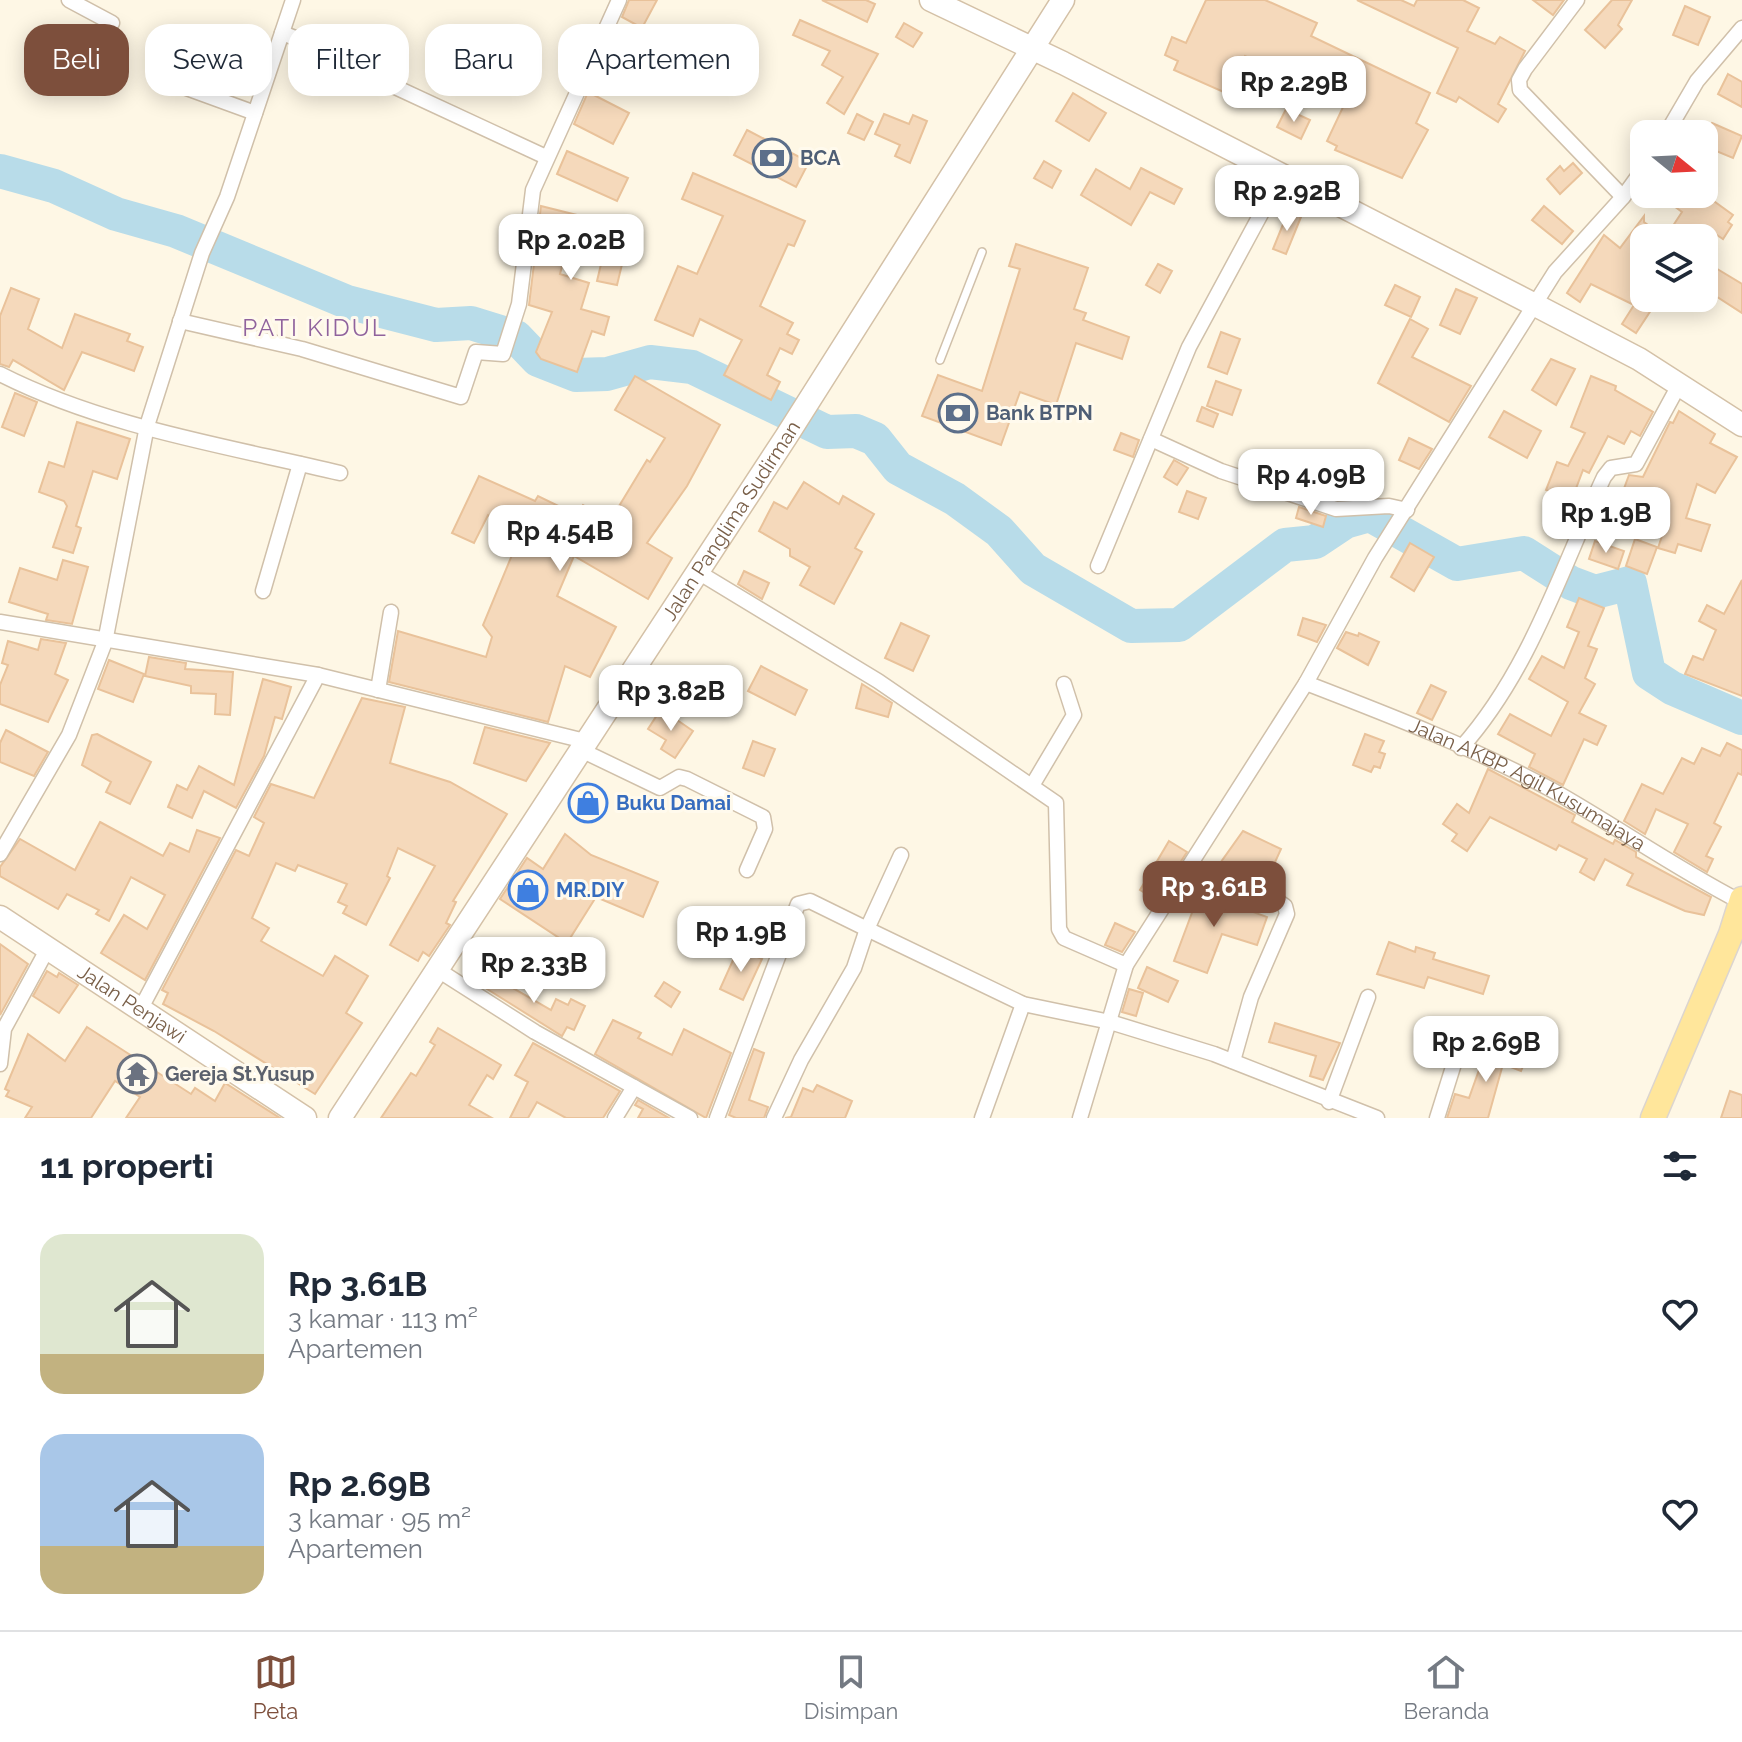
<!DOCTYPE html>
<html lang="id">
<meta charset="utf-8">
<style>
:root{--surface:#fff;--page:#f6f6f7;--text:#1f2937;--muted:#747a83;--line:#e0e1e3;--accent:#7d4f3c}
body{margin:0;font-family:Raleway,sans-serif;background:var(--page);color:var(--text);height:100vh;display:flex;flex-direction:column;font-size:30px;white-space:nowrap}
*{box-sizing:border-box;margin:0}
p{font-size:26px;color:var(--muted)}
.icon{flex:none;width:44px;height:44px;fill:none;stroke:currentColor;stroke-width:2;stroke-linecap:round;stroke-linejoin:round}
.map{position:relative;height:1118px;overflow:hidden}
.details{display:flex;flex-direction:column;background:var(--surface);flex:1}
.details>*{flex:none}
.banner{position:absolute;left:24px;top:24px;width:800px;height:72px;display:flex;gap:16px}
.needle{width:52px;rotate:108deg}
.tools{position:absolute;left:1630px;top:120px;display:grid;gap:16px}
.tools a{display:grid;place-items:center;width:88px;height:88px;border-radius:16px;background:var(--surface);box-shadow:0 4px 20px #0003;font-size:40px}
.price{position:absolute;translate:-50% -68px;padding:0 18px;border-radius:16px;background:#fff;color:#222;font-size:26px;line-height:52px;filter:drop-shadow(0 2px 4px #0008)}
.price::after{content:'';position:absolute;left:50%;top:48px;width:24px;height:18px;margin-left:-12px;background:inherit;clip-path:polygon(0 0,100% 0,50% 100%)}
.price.on{background:var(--accent);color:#fff}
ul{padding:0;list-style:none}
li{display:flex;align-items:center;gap:24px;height:200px;padding:0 40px}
li span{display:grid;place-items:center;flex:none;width:224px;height:160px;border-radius:24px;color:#555}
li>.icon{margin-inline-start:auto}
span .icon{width:96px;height:96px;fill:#fffc;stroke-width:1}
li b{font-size:34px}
h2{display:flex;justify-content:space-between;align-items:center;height:96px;padding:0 40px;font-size:34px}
.tag{padding:0 28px;border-radius:24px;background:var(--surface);box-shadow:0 4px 20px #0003;font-size:28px;line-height:72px}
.tag.on{background:var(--accent);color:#fff}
.menu{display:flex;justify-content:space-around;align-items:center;height:112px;border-top:2px solid var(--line);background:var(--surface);font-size:22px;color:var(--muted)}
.menu a{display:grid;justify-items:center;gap:4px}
.menu .on{color:var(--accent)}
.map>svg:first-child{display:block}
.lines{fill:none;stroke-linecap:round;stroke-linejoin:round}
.river{stroke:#b8dce9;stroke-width:34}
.building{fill:#f5d9bb;stroke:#e9c29a;stroke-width:2}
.lane-casing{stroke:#d0c0aa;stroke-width:10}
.street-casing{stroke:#d0c0aa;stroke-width:17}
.secondary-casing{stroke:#d4c1a7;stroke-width:25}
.primary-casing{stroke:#dcd5cf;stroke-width:27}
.lane{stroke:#fff;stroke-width:7}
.street{stroke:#fff;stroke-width:14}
.secondary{stroke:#fff;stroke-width:22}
.primary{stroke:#ffe69b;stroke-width:24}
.labels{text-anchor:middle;stroke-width:6;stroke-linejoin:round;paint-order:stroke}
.service-label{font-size:20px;font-weight:bold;fill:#4e5e75;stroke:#fffaed;text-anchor:start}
.street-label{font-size:20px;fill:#795f48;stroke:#fffaed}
.shop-label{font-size:20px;font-weight:bold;fill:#366cbe;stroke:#fffaed;text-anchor:start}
.worship-label{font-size:20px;font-weight:bold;fill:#5b616d;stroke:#fffaed;text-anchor:start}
.quarter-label{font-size:24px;letter-spacing:2px;fill:#90639d;stroke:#fffaed}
</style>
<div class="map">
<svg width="1742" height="1118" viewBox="0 0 1742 1118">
<rect width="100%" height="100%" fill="#fef7e5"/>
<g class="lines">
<path class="river" d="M0,171l54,15 62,28 60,17 171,71 89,23 35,-2 45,14 22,23 38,15 31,-1 43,-12 42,5 135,65 29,-1 19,8 23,29 57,31 44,32 34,38 98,57 48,-1 106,-80 30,-3 30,-20 25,-7 87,49 67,-11 47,30 24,9 35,-9 19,90 23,15 70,30"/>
</g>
<g class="building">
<path d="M629,0h28l-15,28 -20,-11z"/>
<path d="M822,0h44l9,4 -8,18z"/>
<path d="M1206,0h59l52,23 -6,13 119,57 -14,30 12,7 -26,48 -67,-28 2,-4 -10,-5 26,-55 -55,-24 -7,15 -46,-21 -17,38 -54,-24 4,-9 -13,-6 7,-18 14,6z"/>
<path d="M1357,0h44l13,6 3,-6h46l16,8 -12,23 28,13 5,-7 25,14 -27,53 8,5 -8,13 -39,-25 -3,5 -19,-9 21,-45z"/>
<path d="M1533,0h31l-11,15z"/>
<path d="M1612,0h20l-14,25 4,4 -17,19 -20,-18z"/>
<path d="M1685,6l25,11 -12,28 -25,-10z"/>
<path d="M800,20l78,34 -34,60 -17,-11 16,-26 -21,-12 8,-14 -37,-16z"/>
<path d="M904,23l18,10 -9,14 -17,-10z"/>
<path d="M722,29l15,9 -8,14 -15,-9z"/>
<path d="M1728,74l14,8v25l-24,-13z"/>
<path d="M588,92l41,21 -16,31 -39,-20z"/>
<path d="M1073,93l33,20 -17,28 -33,-20z"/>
<path d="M1286,109l24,11 -9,19 -24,-12z"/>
<path d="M857,114l16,8 -9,18 -16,-7z"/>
<path d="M884,114l25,10 4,-9 14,6 -17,42 -15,-7 5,-11 -25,-11z"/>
<path d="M1712,123l30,13 -9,22 -29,-12z"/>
<path d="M747,130l62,32 -13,25 -62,-32z"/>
<path d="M567,151l61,27 -11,23 -60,-27z"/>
<path d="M1044,161l17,10 -9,17 -18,-10z"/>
<path d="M1573,163l9,10 -22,21 -13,-15 13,-13 4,5z"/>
<path d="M1141,168l41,21 -8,15 -24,-12 -19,33 -50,-30 15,-26 34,20z"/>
<path d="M693,173l112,48 -11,25 -6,-2 -28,62 33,17 -6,11 12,6 -7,14 -12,-6 -13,27 13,7 -9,18 -47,-25 18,-35 -42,-21 -7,17 -38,-16 23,-54 19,8 26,-58 -41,-17z"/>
<path d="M1683,194h21l29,21 -5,7 4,3 -9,14 -12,-8 -5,7h-41l17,-26 -8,-6z"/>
<path d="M541,206l84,21 -6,23 6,2 -8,33 -20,-4 6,-25 -36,-9 -7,27 29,9 -8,26 28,8 -5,18 -12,-4 -15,41 -36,-13 -5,-7 16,-40 -23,-7z"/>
<path d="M1544,206l29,25 -11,13 -30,-24z"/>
<path d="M1288,212l13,5 -15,37 -13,-5z"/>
<path d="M1644,216v6l21,16h-21v60h15l-23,35 -14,-9 12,-19 -43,-21 -11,18 -13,-9 37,-58 16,13z"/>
<path d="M1016,244l72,24 -14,41 12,4 -3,7 46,17 -7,22 -46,-16 -20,62 -36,-13 -19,53 -79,-29 16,-41 44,16 38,-122 -11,-3z"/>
<path d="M1704,261l38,23v29l-34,-22 4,-5 -8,-4z"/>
<path d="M1158,264l14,7 -12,22 -14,-8z"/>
<path d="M1395,285l25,12 -9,20 -26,-12z"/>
<path d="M11,288l28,11 -11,30 34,19 13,-34 55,20 -3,7 16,6 -9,24 -52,-19 -18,38 -51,-30 -4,7 -9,-3v-48z"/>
<path d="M1456,289l21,9 -17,36 -20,-9z"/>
<path d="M1410,319l18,10 -16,28 59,29 -22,36 -71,-39z"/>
<path d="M1221,332l19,7 -13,35 -19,-7z"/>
<path d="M1551,359l24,10 -19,36 -24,-15z"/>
<path d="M635,376l85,49 -33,61 -40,57 25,15 -24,41 -74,-43 -17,40 59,31 -26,50 -25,-11 -17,56 -159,-40 9,-51 88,26 6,-20 -9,-12 39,-94 -34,-16 -14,28 -22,-10 27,-57 56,25 3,-5 39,19 6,-10 27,16 37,-61 3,2 15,-24 -50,-28z"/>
<path d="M1591,376l25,10 -1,4 38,22 -13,24 -9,-5 -7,13 -16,-8 -19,37 -6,-3 -11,29 -26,-9 11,-28 11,4 17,-33 -14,-6z"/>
<path d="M1216,381l25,9 -9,25 -25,-9z"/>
<path d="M15,393l22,9 -13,34 -22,-9z"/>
<path d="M1202,407l16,7 -5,13 -16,-6z"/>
<path d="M1504,411l37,20 -14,27 -38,-21z"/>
<path d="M1679,411l36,23 -5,9 27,14 -22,36 -18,-9 -11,34 24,7 -9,26 -23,-7 -3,9 -17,-5 9,-27 -48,-19 10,-27 14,2 27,-55 3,1z"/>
<path d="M77,422l53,17 -13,40 -24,-8 -17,55 5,2 -8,25 -20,-6 14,-41 -3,-5 -25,-9 10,-30 15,5z"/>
<path d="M1121,433l18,7 -6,17 -19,-7z"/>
<path d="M1409,438l23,11 -13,20 -20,-9z"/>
<path d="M1174,460l14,8 -11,17 -13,-8z"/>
<path d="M804,482l35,22 4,-8 31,18 -19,34 7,4 -28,52 -34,-19 10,-18 -20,-11v-7l-31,-18 15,-29 13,7z"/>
<path d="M1187,491l19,7 -8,21 -19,-7z"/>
<path d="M1299,507l27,9 -3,11 -27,-9z"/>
<path d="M1635,539l22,8 -10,27 -21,-8z"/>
<path d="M1595,541l29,10 -6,18 -29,-10z"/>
<path d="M1410,543l24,14 -20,34 -23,-14z"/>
<path d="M63,560l25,7 -16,57 -26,-4 2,-6 -39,-12 11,-34 37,12z"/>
<path d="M744,571l25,12 -7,16 -24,-15z"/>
<path d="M1742,580v116l-57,-22 8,-18 10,4 13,-30 -17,-9 8,-16 17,9z"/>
<path d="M1579,598l25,10 -16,38 9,3 -12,29 10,6 -16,29 27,13 -9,19 -13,-6 -21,46 -34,-18 6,-13 -37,-20 12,-20 41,22 17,-34 -39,-23 13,-23 22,12 15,-36 -12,-5z"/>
<path d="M1303,618l23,7 -9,17 -19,-7z"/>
<path d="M901,623l28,13 -16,35 -28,-13z"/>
<path d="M1346,632l12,4 1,-3 20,9 -11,23 -31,-17z"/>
<path d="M41,639l25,4 -11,31 13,6 -20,42 -48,-18v-19l8,-20 -6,-2 6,-22 30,9z"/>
<path d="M149,657l37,6 -1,6 48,3 -3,43 -15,-1 1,-20 -25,-1v-7l-46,-10z"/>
<path d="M109,660l35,14 -11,28 -35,-13z"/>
<path d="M761,666l46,24 -12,25 -47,-24z"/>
<path d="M263,679l28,8 -9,32 -7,-2 -11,39 -28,52 -32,-17 -12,27 -24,-11 9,-22 10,5 12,-24 35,19z"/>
<path d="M862,684l30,19 -4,14 -32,-9z"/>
<path d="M1431,685l15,7 -14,28 -15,-7z"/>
<path d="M362,698l43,9 -15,56 60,19 57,32 -54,87 3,1 -10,21 4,2 -21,31 -6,-4 -5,9 -28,-16 45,-79 -37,-18 -11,28 3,2 -24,47 -23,-12 4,-7 -9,-4 9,-18 -49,-19 -3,6 -19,-8 -24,55 17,10 -8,13 62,35 12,-20 33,20 -22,37 16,10 -47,71 -101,-63 -51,-27 5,-11 -6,-3 74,-140 13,6 15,-33 -10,-6 17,-33 43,14z"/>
<path d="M661,709l32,22 -18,27 -14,-9 5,-9 -18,-11z"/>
<path d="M485,727l65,16 -24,38 -52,-18z"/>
<path d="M6,730l42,22 -14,24 -34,-14v-19z"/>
<path d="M97,734l54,28 -21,42 -24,-12 5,-10 -29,-17 10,-30z"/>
<path d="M1365,734l19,7 -5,11 6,2 -5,14 -6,-2 -3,6 -18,-7z"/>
<path d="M753,741l22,8 -11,27 -21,-8z"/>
<path d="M1727,743l15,7v25l-4,-2 -24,50 7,4 -15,29 7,3 -6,13 -33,-20 14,-28 -32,-15 -11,25 -21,-13 18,-37 21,10 19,-36 12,6 8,-16 18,8z"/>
<path d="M1488,769l87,46 -3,7 41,22 2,-4 21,12v5l75,40 -7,18 -19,-4 -58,-26 6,-11 -28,-15 -11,21 -14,-8 7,-13 -28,-14 -3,5 -66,-33 -23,34 -15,-10 5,-7 -14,-10 14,-20 12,9z"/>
<path d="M100,822l63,34 7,-13 19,9 8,-22 23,8 -75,142 -44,-27 23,-38 23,14 18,-34 -34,-18 -22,44 -13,-7 3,-4 -32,-16 -9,15 -58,-33v-9l20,-28 55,31z"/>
<path d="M1243,831l38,18 -16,35 -44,-22z"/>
<path d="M565,834l26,21 67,27 -15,35 -47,-20 -29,46 -67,-44 27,-41 16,11z"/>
<path d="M1169,841l18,11 -31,48 -16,-10z"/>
<path d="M1186,889l49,22 2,-5 30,11 -10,28 -35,-11 -15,39 -33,-12 19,-51 -16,-7z"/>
<path d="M1115,923l20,9 -13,20 -17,-7z"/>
<path d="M1389,942l26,10 1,-5 19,6 -2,6 56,17 -6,18 -55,-17 -4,11 -47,-14z"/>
<path d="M0,944l28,20 -28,51z"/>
<path d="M738,949l24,10 -19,41 -23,-11z"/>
<path d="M1147,967l31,14 -10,21 -30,-14z"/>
<path d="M478,968l73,42 5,-11 12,6 3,-6 14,7 -11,24 -7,-3 -5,9 -91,-57z"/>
<path d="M47,971l10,6 2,-4 19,12 -19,28 -26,-17z"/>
<path d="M664,982l16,10 -9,15 -16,-11z"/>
<path d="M1129,989l14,4 -7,23 -14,-4z"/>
<path d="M613,1020l28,13 -3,5 34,17 12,-26 47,24 -25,65 -111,-64z"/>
<path d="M1275,1023l65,20 -17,37 -13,-4 6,-20 -47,-14z"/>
<path d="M87,1027l104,67 4,-6 20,13 10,-18 55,35h-154l14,-21 -25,-16 -24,37h-66l7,-11 -26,-11 3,-5 -4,-2 23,-55 37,27z"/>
<path d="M438,1028l63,37 -8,14 -6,-4 -18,30 23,13h-111l30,-45 5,3 19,-31 -5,-3z"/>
<path d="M1489,1042l38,15 -6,14 -18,-7 -15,54h-41l8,-24 14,4z"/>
<path d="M533,1043l87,48 -17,27h-37l-29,-16 -9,16h-18l18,-36 -13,-7z"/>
<path d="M754,1049l10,4 -15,47 19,7 -4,11h-28l-7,-3z"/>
<path d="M817,1085l35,16 -7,17h-60l6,-1 12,-29 10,4z"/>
<path d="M1730,1091l12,4v23h-21z"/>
<path d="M638,1100l31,18h-31l5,-9 -8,-4z"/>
</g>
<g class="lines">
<g class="lane-casing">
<path id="lane" d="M940,360l42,-108"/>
</g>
<g class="street-casing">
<g id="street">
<path d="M69,0l43,23"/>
<path d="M1577,0l-52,69 -6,11 1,10 103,107"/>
<path d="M282,33l50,19 5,8 209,97"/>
<path d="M159,78l96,35"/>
<path d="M1666,134l31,-53 45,-53"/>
<path d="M180,321l122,28 159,48 15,-45 27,2 16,-50 14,-114 86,-190"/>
<path d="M0,374c104,53 227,72 340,99"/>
<path d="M1151,439l70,32 115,38 53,-3 18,4"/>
<path d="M1098,566l91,-219 93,-172"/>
<path d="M698,572l180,109 178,122 3,126 5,9 62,27"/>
<path d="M263,591l37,-127"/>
<path d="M0,622l318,53 271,67"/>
<path id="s1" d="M1306,683c83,32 168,65 246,107 64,36 123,78 189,112"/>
<path d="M378,690l13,-78"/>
<path d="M1461,748c69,-77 100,-179 143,-271l7,-9 25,-4 43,-79"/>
<path d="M583,751l77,37 19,-11 8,2 76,38 2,12 -18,41"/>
<path d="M1033,784l41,-69 -10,-31"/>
<path d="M0,854l69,-119 36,-93 42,-216 55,-173 25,-56 66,-197"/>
<path d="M1190,867l86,33 9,6 2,8 -36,83 -18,64"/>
<path d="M438,970l97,62 155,86"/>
<path d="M140,1010l178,-335"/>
<path d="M0,1064l4,-35 44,-81"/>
<path d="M1329,1102l39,-105"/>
<path d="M615,1118l19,-31"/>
<path d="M717,1118l81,-214 12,-3 57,28 34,-74"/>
<path d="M774,1118l27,-58 53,-92 13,-39 156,75 87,18 104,32 163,64"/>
<path d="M982,1118l41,-114"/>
<path d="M1080,1118l46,-153 180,-282 69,-125 180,-286 68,-75 21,-29"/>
<path d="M1437,1118l26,-83"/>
</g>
</g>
<g class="secondary-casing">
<g id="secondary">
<path d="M931,0l132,63 476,244 100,52 103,66"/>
<path id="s2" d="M0,917l305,201"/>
<path id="s3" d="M340,1118l446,-681 277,-437"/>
</g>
</g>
<g class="primary-casing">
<path id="primary" d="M1653,1118l78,-184 11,-35"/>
</g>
<use href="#lane" class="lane"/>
<use href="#street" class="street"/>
<use href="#secondary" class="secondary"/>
<use href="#primary" class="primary"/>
</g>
<defs>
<g id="bank-ring" transform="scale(2)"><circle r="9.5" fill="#fffaed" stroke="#5c6f8a" stroke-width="1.5"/><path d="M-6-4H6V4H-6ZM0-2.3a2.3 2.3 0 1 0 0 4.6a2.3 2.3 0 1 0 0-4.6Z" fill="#5c6f8a"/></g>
<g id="shop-ring" transform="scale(2)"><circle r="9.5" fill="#fffaed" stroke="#3f7fe0" stroke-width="1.5"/><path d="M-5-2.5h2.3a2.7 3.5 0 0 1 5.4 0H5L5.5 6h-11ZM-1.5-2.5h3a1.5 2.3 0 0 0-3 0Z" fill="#3f7fe0"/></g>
<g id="temple-ring" transform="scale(2)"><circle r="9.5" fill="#fffaed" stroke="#6b7280" stroke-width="1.5"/><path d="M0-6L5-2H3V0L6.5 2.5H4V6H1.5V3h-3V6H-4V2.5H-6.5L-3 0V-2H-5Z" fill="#6b7280"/></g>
</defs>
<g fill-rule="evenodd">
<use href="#bank-ring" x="772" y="158"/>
<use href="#bank-ring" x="958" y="413"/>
<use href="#shop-ring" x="588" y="803"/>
<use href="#shop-ring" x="528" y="890"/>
<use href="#temple-ring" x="137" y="1074"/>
</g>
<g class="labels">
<g class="service-label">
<text x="800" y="165">BCA</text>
<text x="986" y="420">Bank BTPN</text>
</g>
<g class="street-label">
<text dy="7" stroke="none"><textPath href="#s3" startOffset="714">Jalan Panglima Sudirman</textPath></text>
<text dy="7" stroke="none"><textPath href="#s1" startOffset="244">Jalan AKBP. Agil Kusumajaya</textPath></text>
<text dy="7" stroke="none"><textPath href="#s2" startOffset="158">Jalan Penjawi</textPath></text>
</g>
<g class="shop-label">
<text x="616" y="810">Buku Damai</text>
<text x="556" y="897">MR.DIY</text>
</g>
<g class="worship-label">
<text x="165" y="1081">Gereja St.Yusup</text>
</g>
<g class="quarter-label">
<text x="315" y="336">PATI KIDUL</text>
</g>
</g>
</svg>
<div class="tools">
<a><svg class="needle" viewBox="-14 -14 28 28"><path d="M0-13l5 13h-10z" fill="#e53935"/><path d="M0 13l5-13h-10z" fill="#747a83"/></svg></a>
<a><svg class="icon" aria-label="layers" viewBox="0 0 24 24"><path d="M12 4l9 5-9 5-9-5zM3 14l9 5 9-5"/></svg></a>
</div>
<b class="price" style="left:1294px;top:124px">Rp 2.29B</b>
<b class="price" style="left:1287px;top:233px">Rp 2.92B</b>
<b class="price" style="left:571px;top:282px">Rp 2.02B</b>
<b class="price" style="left:1311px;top:517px">Rp 4.09B</b>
<b class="price" style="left:1606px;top:555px">Rp 1.9B</b>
<b class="price" style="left:560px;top:573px">Rp 4.54B</b>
<b class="price" style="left:671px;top:733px">Rp 3.82B</b>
<b class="price on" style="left:1214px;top:929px">Rp 3.61B</b>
<b class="price" style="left:741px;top:974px">Rp 1.9B</b>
<b class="price" style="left:534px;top:1005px">Rp 2.33B</b>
<b class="price" style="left:1486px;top:1084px">Rp 2.69B</b>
<div class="banner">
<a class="tag on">Beli</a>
<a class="tag">Sewa</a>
<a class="tag">Filter</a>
<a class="tag">Baru</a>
<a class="tag">Apartemen</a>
</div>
</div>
<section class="details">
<h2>11 properti<svg class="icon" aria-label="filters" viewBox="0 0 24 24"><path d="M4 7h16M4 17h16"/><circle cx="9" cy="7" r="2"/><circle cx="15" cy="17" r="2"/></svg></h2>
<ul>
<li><span style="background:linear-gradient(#dfe7d0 75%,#c2b280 0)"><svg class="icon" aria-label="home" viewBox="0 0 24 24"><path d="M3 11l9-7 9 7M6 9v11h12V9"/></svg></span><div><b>Rp 3.61B</b><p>3 kamar · 113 m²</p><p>Apartemen</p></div><svg class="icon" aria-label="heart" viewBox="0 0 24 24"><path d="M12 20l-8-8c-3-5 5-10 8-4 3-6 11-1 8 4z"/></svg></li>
<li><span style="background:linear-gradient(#a9c7e8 70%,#c2b280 0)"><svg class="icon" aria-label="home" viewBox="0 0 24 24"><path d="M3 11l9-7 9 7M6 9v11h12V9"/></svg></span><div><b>Rp 2.69B</b><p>3 kamar · 95 m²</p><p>Apartemen</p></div><svg class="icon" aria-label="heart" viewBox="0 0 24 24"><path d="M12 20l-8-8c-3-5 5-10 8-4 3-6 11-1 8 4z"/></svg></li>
</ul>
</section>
<nav class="menu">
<a class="on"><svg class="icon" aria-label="map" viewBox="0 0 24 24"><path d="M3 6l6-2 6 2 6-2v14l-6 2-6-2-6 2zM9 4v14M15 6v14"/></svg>Peta</a>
<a><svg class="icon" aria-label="saved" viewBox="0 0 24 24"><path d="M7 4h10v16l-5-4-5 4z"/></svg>Disimpan</a>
<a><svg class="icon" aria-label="home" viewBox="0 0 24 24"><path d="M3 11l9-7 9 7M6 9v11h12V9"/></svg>Beranda</a>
</nav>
